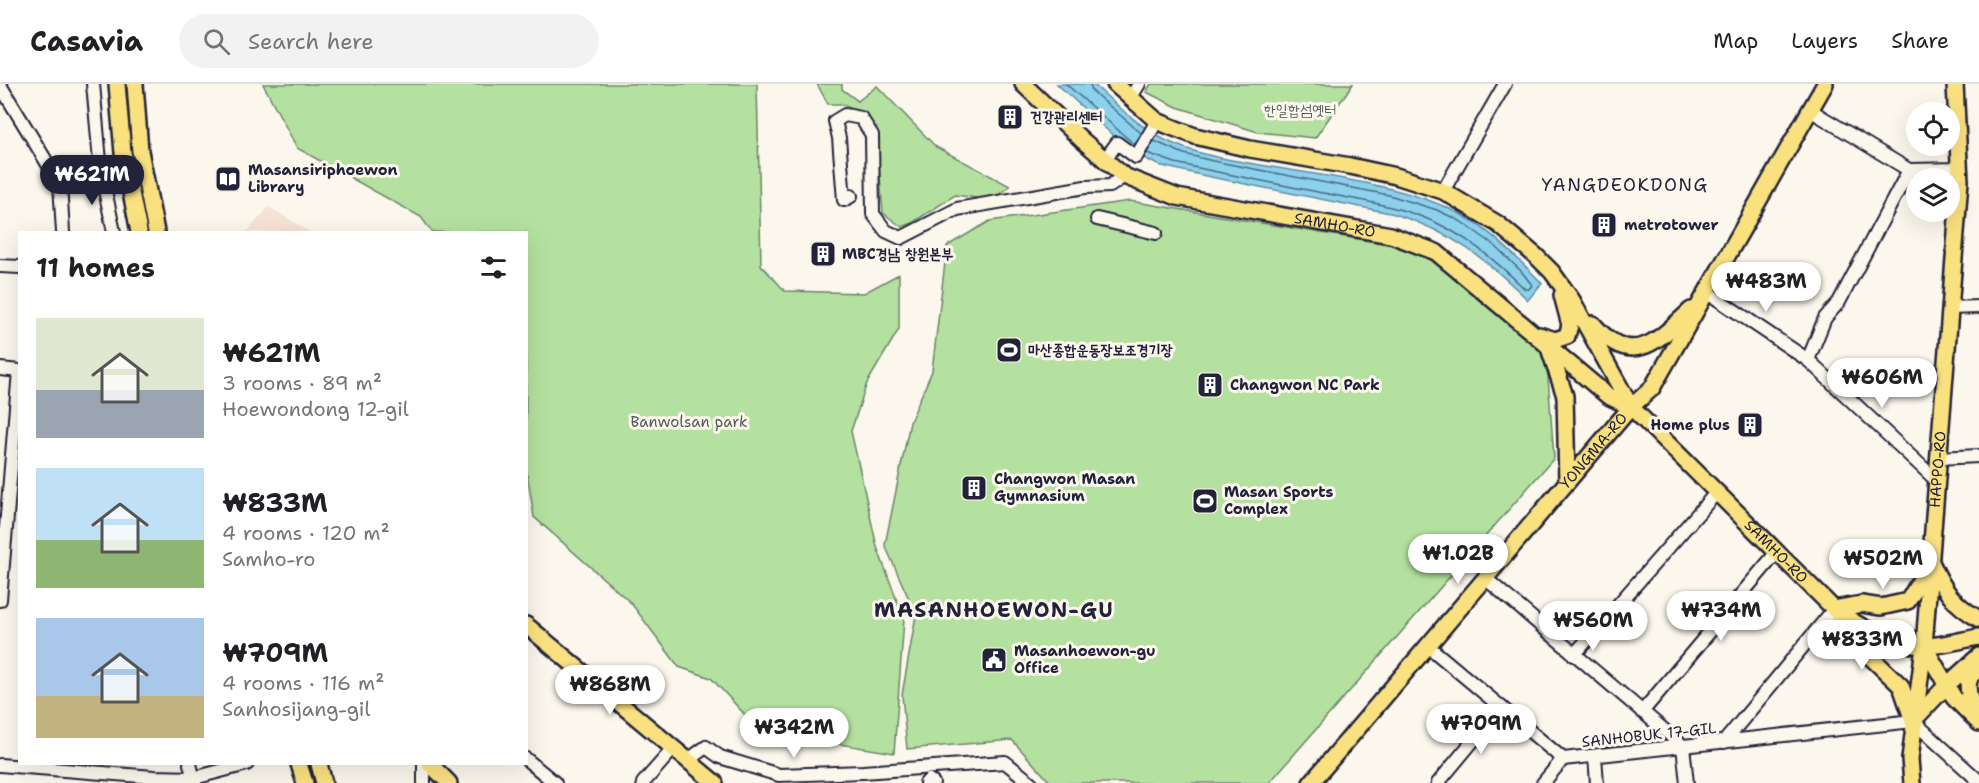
<!DOCTYPE html>
<meta charset="utf-8">
<style>
:root{--surface:#fff;--page:#f2f2f2;--text:#202124;--muted:#757577;--line:#e0e0e0;--accent:#22223b}
body{margin:0;font-family:"Shantell Sans","Poor Story",sans-serif;background:var(--page);color:var(--text);height:100vh;display:flex;flex-direction:column;font-size:22px;white-space:nowrap}
*{box-sizing:border-box;margin:0}
p{font-size:20px;color:var(--muted)}
.icon{flex:none;width:33px;height:33px;fill:none;stroke:currentColor;stroke-width:2;stroke-linecap:round;stroke-linejoin:round}
.map{position:relative;flex:1;overflow:hidden}
.details{position:absolute;left:18px;top:147px;width:510px;height:534px;display:flex;flex-direction:column;background:var(--surface);border-radius:0px;box-shadow:0 6px 24px #0002}
.details>*{flex:none}
.tools{position:absolute;left:1906px;top:18px;display:grid;gap:12px}
.tools a{display:grid;place-items:center;width:54px;height:54px;border-radius:50%;background:var(--surface);box-shadow:0 6px 24px #0002;font-size:30px}
.price{position:absolute;translate:-50% -51px;padding:0 14px;border-radius:21px;background:#fff;color:#222;font-size:20px;line-height:39px;filter:drop-shadow(0 2px 3px #0008)}
.price::after{content:'';position:absolute;left:50%;top:36px;width:18px;height:14px;margin-left:-9px;background:inherit;clip-path:polygon(0 0,100% 0,50% 100%)}
.price.active{background:var(--accent);color:#fff}
ul{padding:0;list-style:none}
li{display:flex;align-items:center;gap:18px;height:150px;padding:0 18px}
li span{display:grid;place-items:center;flex:none;width:168px;height:120px;border-radius:0px;color:#555}
li>.icon{margin-inline-start:auto}
span .icon{width:72px;height:72px;fill:#fffc;stroke-width:1}
li b{font-size:26px}
h2{display:flex;justify-content:space-between;align-items:center;height:72px;padding:0 18px;font-size:26px}
header{display:flex;align-items:center;gap:36px;box-sizing:border-box;height:84px;padding:0 30px;background:var(--surface);border-bottom:2px solid var(--line)}
header strong{font-size:28px}
nav{display:flex;gap:33px;margin-inline-start:auto;font-size:21px}
.search{width:420px;height:54px;background:var(--page);display:flex;align-items:center;gap:15px;box-sizing:border-box;padding:0 21px;border-radius:33px;color:var(--muted);font-size:22px}
.map>svg:first-child{display:block}
.built{fill:#f6e3d5}
.green{fill:#b4e19f;stroke:#6b826d;stroke-width:1.5}
.water{fill:#8bd1ec;stroke:#618ba5;stroke-width:1.5}
.lines{fill:none;stroke-linecap:round;stroke-linejoin:round}
.shore{stroke:#4c6882;stroke-width:1.5}
.minor-casing{stroke:#22223b;stroke-width:16}
.major-casing{stroke:#22223b;stroke-width:20}
.minor{stroke:#fbf7ec;stroke-width:12}
.major{stroke:#fae180;stroke-width:15}
.labels{text-anchor:middle;stroke-width:6;stroke-linejoin:round;paint-order:stroke}
.park-label{font-size:15px;fill:#4e5b59;stroke:#fbf7ec}
.poi-label{font-size:15px;font-weight:bold;fill:#22223b;stroke:#fbf7ec;text-anchor:start}
.street-label{font-size:15px;fill:#22223b;stroke:#fbf7ec}
.quarter-label{font-size:18px;letter-spacing:1.5px;fill:#22223b;stroke:#fbf7ec}
.district-label{font-size:21px;font-weight:bold;letter-spacing:1.5px;fill:#22223b;stroke:#fbf7ec}
</style>
<header>
<strong>Casavia</strong>
<div class="search"><svg class="icon" aria-label="search" viewBox="0 0 24 24"><circle cx="10" cy="10" r="6"/><path d="M15 15l6 6"/></svg>Search here</div>
<nav><a>Map</a><a>Layers</a><a>Share</a></nav>
</header>
<div class="map">
<svg width="1979" height="699" viewBox="0 0 1979 699">
<rect width="100%" height="100%" fill="#fbf7ec"/>
<filter id="ink" filterUnits="userSpaceOnUse"><feTurbulence type="fractalNoise" baseFrequency=".0167" numOctaves="2"/><feDisplacementMap in="SourceGraphic" scale="12" xChannelSelector="R" yChannelSelector="G"/><feConvolveMatrix kernelMatrix="1 2 1 2 8 2 1 2 1" color-interpolation-filters="sRGB"/></filter>
<g filter="url(#ink)">
<path class="built" d="M269,123l41,25h-63z"/>
<g class="green">
<path d="M263,0h494l4,181 24,26 79,2 35,-19v55l-32,54 -16,48 26,116 27,72 -10,134 -134,-22 -49,-53 -32,-11 -48,-64 -97,-86 -8,-51v-234h-94l-11,-15 -124,-69z"/>
<path d="M817,0h25v5l16,12 19,-15 59,61 74,39 -18,14 -37,-5 -43,28 -10,4 -19,-14 -7,-85 -13,-15 -22,-9h-13z"/>
<path d="M1151,0h202l-38,54 -57,-6 -81,-25 -31,-15z"/>
<path d="M1130,117l275,46 46,23 95,80 8,108 -285,325h-218l-39,-43 -105,9 -5,-54 14,-80 -31,-70 25,-123 22,-51 15,-125 43,-25z"/>
</g>
<path class="water" d="M1057,0h36c23,20 45,42 72,56 33,16 72,21 107,27 60,10 136,19 190,48 30,16 56,44 80,68l-14,17c-43,-42 -75,-67 -133,-86l-194,-39 -43,-10 -16,-8 -23,-16z"/>
<g class="lines">
<g class="shore">
<path d="M1066,0l69,61"/>
<path d="M1090,0l2,7 49,42"/>
<path d="M1147,69l28,10c49,11 99,20 148,30 34,7 70,12 102,25 39,15 71,43 100,71h4l3,-4 -11,-14 -28,-27 -33,-23 -23,-11 -48,-15 -176,-34 -29,-7 -30,-13"/>
</g>
<g class="minor-casing">
<g id="minor">
<path d="M0,1l60,99 3,48"/>
<path d="M1130,15l9,-15"/>
<path d="M1810,26l99,60"/>
<path d="M1104,77l13,-18 19,14 21,-36"/>
<path d="M1909,86l50,-1"/>
<path d="M101,88l13,60"/>
<path d="M60,100c13,-5 30,-5 41,-12l-8,-88"/>
<path d="M1443,107l62,-107"/>
<path d="M851,112l-7,4 -5,-62 -4,-17 10,-6 16,3 11,17 1,79 13,17 15,7 56,-29 128,-22 25,-1 14,-10"/>
<path d="M1097,135l59,14"/>
<path d="M0,182l20,1"/>
<path d="M1707,208l101,68 128,120"/>
<path d="M1949,224l30,-1"/>
<path d="M1808,276l17,-42 14,-16 70,-132"/>
<path d="M0,285l20,2"/>
<path d="M1937,374l42,-2"/>
<path d="M1485,494l198,168 4,37"/>
<path d="M0,516l19,-229"/>
<path d="M1428,562l135,113 350,-38 66,60"/>
<path d="M1574,571l142,-162"/>
<path d="M1642,628l135,-160"/>
<path d="M1724,658l110,-133"/>
<path d="M1595,672l2,27"/>
<path d="M526,675l29,24"/>
<path d="M688,676l18,-13 14,10 59,18 84,-3 142,-10 26,21"/>
<path d="M190,680l5,19"/>
<path d="M424,680v19"/>
<path d="M0,681l154,12 40,1 53,-14"/>
<path d="M643,699l31,-35"/>
<path d="M926,699l3,-3 4,3"/>
<path d="M1438,699l63,-76"/>
<path d="M1543,699l20,-24"/>
</g>
</g>
<g class="major-casing">
<g id="major">
<path d="M117,0l6,69 16,79"/>
<path d="M135,0l5,67 16,81"/>
<path id="s1" d="M1023,0l59,56 42,36 53,21 214,38 45,17 172,144 23,11"/>
<path id="s2" d="M1115,0l42,37 17,7 21,8 55,13 100,17 46,10 47,15 55,33 38,32 16,16 20,28 59,107 203,202c27,19 56,36 90,37 17,0 37,-6 55,-9"/>
<path d="M1593,240c39,46 64,17 98,-14"/>
<path d="M1539,251l16,5 12,-4 3,-11 -8,-30"/>
<path d="M1549,264l16,48 2,86"/>
<path d="M1932,480c12,27 21,40 47,55"/>
<path d="M1834,525l28,-5 19,3 27,-6 20,-34"/>
<path d="M1839,533l20,29 42,40 12,35 33,-35 33,-30"/>
<path d="M526,541l189,158"/>
<path d="M1924,562l30,52 25,25"/>
<path d="M1979,585c-3,3 -6,4 -8,7 -7,11 1,32 8,41"/>
<path d="M299,680l6,19"/>
<path d="M319,680l5,19"/>
<path d="M430,680l19,19"/>
<path id="s3" d="M1311,699l320,-376 21,-19 173,-304"/>
<path id="s4" d="M1912,699l-2,-24 14,-113 36,-465 -5,-97"/>
</g>
</g>
<use href="#minor" class="minor"/>
<use href="#major" class="major"/>
</g>
</g>
<defs>
<g id="building-square" transform="scale(1.35)"><rect x="-9" y="-9" width="18" height="18" rx="4" fill="#22223b" stroke="#fbf7ec"/><path d="M-4-6H4V6H1V3H-1V6H-4ZM-2.5-4.3h1.7v1.8h-1.7ZM.8-4.3h1.7v1.8H.8ZM-2.5-1h1.7V.8h-1.7ZM.8-1h1.7V.8H.8Z" fill="#fff"/></g>
<g id="library-square" transform="scale(1.35)"><rect x="-9" y="-9" width="18" height="18" rx="4" fill="#22223b" stroke="#fbf7ec"/><path d="M-6-4Q-3-5.5-.7-3.5V5Q-3 3-6 4ZM6-4Q3-5.5 .7-3.5V5Q3 3 6 4Z" fill="#fff"/></g>
<g id="stadium-square" transform="scale(1.35)"><rect x="-9" y="-9" width="18" height="18" rx="4" fill="#22223b" stroke="#fbf7ec"/><path d="M0-5a6.5 5 0 1 0 0 10a6.5 5 0 1 0 0-10ZM-3.5-1.8h7v3.6h-7Z" fill="#fff"/></g>
<g id="civic-square" transform="scale(1.35)"><rect x="-9" y="-9" width="18" height="18" rx="4" fill="#22223b" stroke="#fbf7ec"/><path d="M-.6-6.5H3V-4.5H.6V-3L4-1V1h2V6H-6V1h2V-1L-.6-3ZM-1.2 2.5V6h2.4V2.5Z" fill="#fff"/></g>
</defs>
<g fill-rule="evenodd">
<use href="#building-square" x="1010" y="33"/>
<use href="#library-square" x="228" y="95"/>
<use href="#building-square" x="1604" y="141"/>
<use href="#building-square" x="823" y="170"/>
<use href="#stadium-square" x="1009" y="266"/>
<use href="#building-square" x="1210" y="301"/>
<use href="#building-square" x="1750" y="341"/>
<use href="#building-square" x="974" y="404"/>
<use href="#stadium-square" x="1205" y="417"/>
<use href="#civic-square" x="994" y="576"/>
</g>
<g class="labels">
<g class="park-label">
<text x="1300" y="31">한일합섬옛터</text>
<text x="689" y="343">Banwolsan park</text>
</g>
<g class="poi-label">
<text x="1030" y="38">건강관리센터</text>
<text x="248" y="91">Masansiriphoewon<tspan x="248" dy="17">Library</tspan></text>
<text x="1624" y="146">metrotower</text>
<text x="842" y="175">MBC경남 창원본부</text>
<text x="1028" y="271">마산종합운동장보조경기장</text>
<text x="1230" y="306">Changwon NC Park</text>
<text x="1730" y="346" text-anchor="end">Home plus</text>
<text x="994" y="400">Changwon Masan<tspan x="994" dy="17">Gymnasium</tspan></text>
<text x="1224" y="413">Masan Sports<tspan x="1224" dy="17">Complex</tspan></text>
<text x="1014" y="572">Masanhoewon-gu<tspan x="1014" dy="17">Office</tspan></text>
</g>
<g class="street-label">
<text dy="5" stroke="none"><textPath href="#s1" startOffset="354">SAMHO-RO</textPath></text>
<text dy="5" stroke="none"><textPath href="#s3" startOffset="436">YONGMA-RO</textPath></text>
<text dy="5" stroke="none"><textPath href="#s4" startOffset="315">HAPPO-RO</textPath></text>
<text dy="5" stroke="none"><textPath href="#s2" startOffset="849">SAMHO-RO</textPath></text>
<text transform="translate(1649 651) rotate(-6)" y="5">SANHOBUK 17-GIL</text>
</g>
<g class="quarter-label">
<text x="1625" y="107">YANGDEOKDONG</text>
</g>
<g class="district-label">
<text x="994" y="533">MASANHOEWON-GU</text>
</g>
</g>
</svg>
<div class="tools">
<a><svg class="icon" aria-label="locate" viewBox="0 0 24 24"><circle cx="12" cy="12" r="6"/><path d="M12 2v4M12 18v4M2 12h4M18 12h4"/></svg></a>
<a><svg class="icon" aria-label="layers" viewBox="0 0 24 24"><path d="M12 4l9 5-9 5-9-5zM3 14l9 5 9-5"/></svg></a>
</div>
<b class="price active" style="left:92px;top:122px">₩621M</b>
<b class="price" style="left:1766px;top:229px">₩483M</b>
<b class="price" style="left:1882px;top:325px">₩606M</b>
<b class="price" style="left:1458px;top:501px">₩1.02B</b>
<b class="price" style="left:1883px;top:506px">₩502M</b>
<b class="price" style="left:1721px;top:558px">₩734M</b>
<b class="price" style="left:1593px;top:568px">₩560M</b>
<b class="price" style="left:1862px;top:587px">₩833M</b>
<b class="price" style="left:610px;top:632px">₩868M</b>
<b class="price" style="left:1481px;top:671px">₩709M</b>
<b class="price" style="left:794px;top:675px">₩342M</b>
<section class="details">
<h2>11 homes<svg class="icon" aria-label="filters" viewBox="0 0 24 24"><path d="M4 7h16M4 17h16"/><circle cx="9" cy="7" r="2"/><circle cx="15" cy="17" r="2"/></svg></h2>
<ul>
<li><span style="background:linear-gradient(#dfe7d0 60%,#9aa5b1 0)"><svg class="icon" aria-label="home" viewBox="0 0 24 24"><path d="M3 11l9-7 9 7M6 9v11h12V9"/></svg></span><div><b>₩621M</b><p>3 rooms · 89 m²</p><p>Hoewondong 12-gil</p></div></li>
<li><span style="background:linear-gradient(#bfe0f5 60%,#8fb573 0)"><svg class="icon" aria-label="home" viewBox="0 0 24 24"><path d="M3 11l9-7 9 7M6 9v11h12V9"/></svg></span><div><b>₩833M</b><p>4 rooms · 120 m²</p><p>Samho-ro</p></div></li>
<li><span style="background:linear-gradient(#a9c7e8 65%,#c2b280 0)"><svg class="icon" aria-label="home" viewBox="0 0 24 24"><path d="M3 11l9-7 9 7M6 9v11h12V9"/></svg></span><div><b>₩709M</b><p>4 rooms · 116 m²</p><p>Sanhosijang-gil</p></div></li>
</ul>
</section>
</div>
